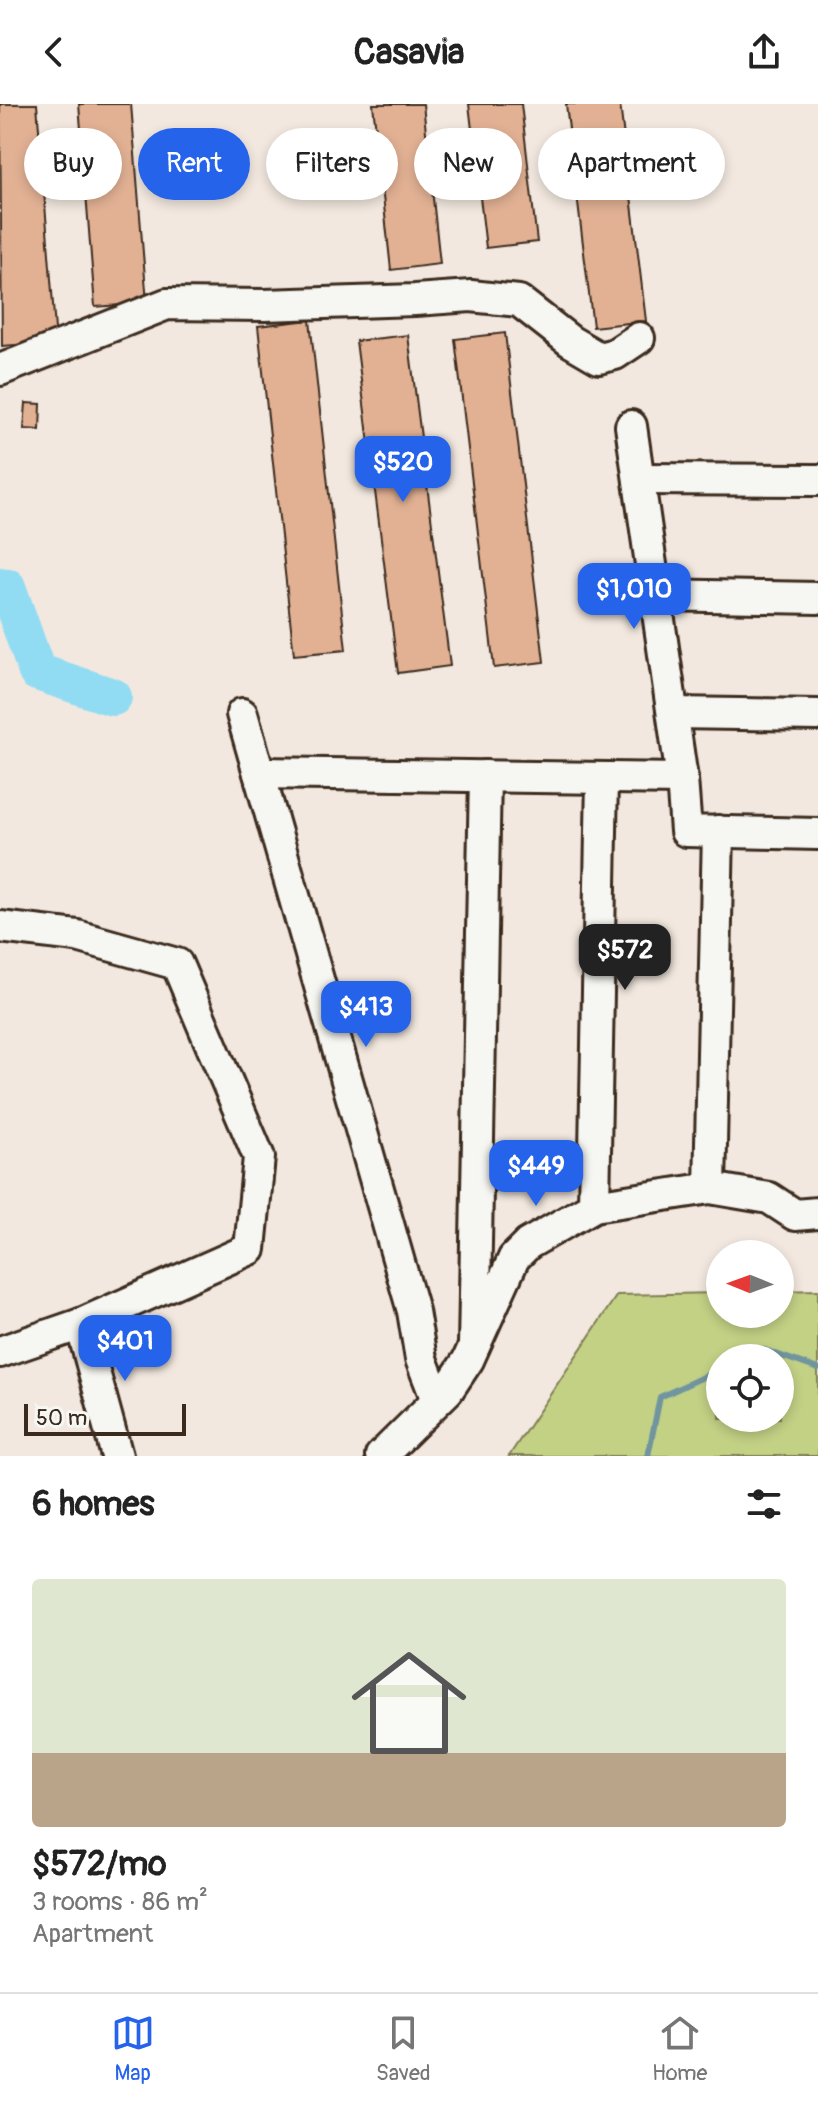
<!DOCTYPE html>
<meta charset="utf-8">
<style>
:root{--surface:#fff;--page:#f2f2f2;--text:#222;--muted:#767676;--line:#e0e0e0;--accent:#2563eb}
body{margin:0;font-family:Pangolin,sans-serif;background:var(--page);color:var(--text);height:100vh;display:flex;flex-direction:column;font-size:30px;white-space:nowrap}
*{box-sizing:border-box;margin:0}
p{font-size:26px;color:var(--muted)}
.icon{flex:none;width:44px;height:44px;fill:none;stroke:currentColor;stroke-width:2;stroke-linecap:round;stroke-linejoin:round}
.map{position:relative;height:1352px;overflow:hidden}
.details{display:flex;flex-direction:column;background:var(--surface);flex:1}
.details>*{flex:none}
.banner{position:absolute;left:24px;top:24px;width:770px;height:72px;display:flex;gap:16px}
.needle{width:52px;rotate:271deg}
.tools{position:absolute;left:706px;top:1136px;display:grid;gap:16px}
.tools a{display:grid;place-items:center;width:88px;height:88px;border-radius:50%;background:var(--surface);box-shadow:0 4px 12px #0003;font-size:40px}
.scale{position:absolute;left:24px;bottom:20px;width:162px;box-sizing:border-box;padding-left:8px;border:4px solid #3b2a1e;border-top:0;font-size:22px;line-height:28px;white-space:nowrap;color:#3b2a1e;-webkit-text-stroke:6px #f6f6f2;paint-order:stroke}
.price{position:absolute;translate:-50% -68px;padding:0 18px;border-radius:16px;background:var(--accent);color:#fff;font-size:26px;line-height:52px;filter:drop-shadow(0 2px 4px #0008)}
.price::after{content:'';position:absolute;left:50%;top:48px;width:24px;height:18px;margin-left:-12px;background:inherit;clip-path:polygon(0 0,100% 0,50% 100%)}
.price.current{background:#222;color:#fff}
ul{padding:0;list-style:none}
li{display:grid;align-content:center;gap:16px;height:424px;padding:0 32px}
li span{display:grid;place-items:center;height:248px;border-radius:8px;color:#555}
li>.icon{margin-inline-start:auto}
span .icon{width:144px;height:144px;fill:#fffc;stroke-width:1}
li b{font-size:34px}
h2{display:flex;justify-content:space-between;align-items:center;height:96px;padding:0 32px;font-size:34px}
.tag{padding:0 28px;border-radius:36px;background:var(--surface);box-shadow:0 4px 12px #0003;font-size:28px;line-height:72px}
.tag.current{background:var(--accent);color:#fff}
header{display:flex;justify-content:space-between;align-items:center;height:104px;padding:0 32px;background:var(--surface);font-size:36px;font-weight:700}
.dock{display:flex;justify-content:space-around;align-items:center;height:112px;border-top:2px solid var(--line);background:var(--surface);font-size:22px;color:var(--muted)}
.dock a{display:grid;justify-items:center;gap:4px}
.dock .current{color:var(--accent)}
.map>svg:first-child{display:block}
.green{fill:#c3d185;stroke:#7f7e52;stroke-width:2;fill-rule:evenodd}
.lines{fill:none;stroke-linecap:round;stroke-linejoin:round}
.stream{stroke:#6f959e;stroke-width:6}
.river{stroke:#92dcf3;stroke-width:38}
.building{fill:#e2b194;stroke:#3b2a1e;stroke-width:2}
.minor-casing{stroke:#3b2a1e;stroke-width:36}
.minor{stroke:#f6f6f2;stroke-width:30}
</style>
<header><svg class="icon" aria-label="back" viewBox="0 0 24 24"><path d="M15 5l-7 7 7 7"/></svg>Casavia<svg class="icon" aria-label="share" viewBox="0 0 24 24"><path d="M12 15V3M7 8l5-5 5 5M5 13v7h14v-7"/></svg></header>
<div class="map">
<svg width="818" height="1352" viewBox="0 0 818 1352">
<rect width="100%" height="100%" fill="#f2e8df"/>
<filter id="ink" filterUnits="userSpaceOnUse"><feTurbulence type="fractalNoise" baseFrequency=".0125" numOctaves="2"/><feDisplacementMap in="SourceGraphic" scale="16" xChannelSelector="R" yChannelSelector="G"/><feConvolveMatrix kernelMatrix="1 2 1 2 8 2 1 2 1" color-interpolation-filters="sRGB"/></filter>
<g filter="url(#ink)">
<path class="green" d="M818,1186v166h-309l108,-161 103,-2v21h60v-23zM720,1254h60v60h-60z"/>
<g class="lines">
<g class="stream">
<path d="M744,1254l18,-9 56,20"/>
<path d="M648,1352l12,-59 60,-28"/>
</g>
<path class="river" d="M0,482l7,1 30,85 76,25"/>
</g>
<g class="building">
<path d="M0,0h37l19,238 -54,4z"/>
<path d="M79,0h52l16,199 -52,4z"/>
<path d="M373,0h50l17,160 -49,6z"/>
<path d="M469,0h52l16,138 -51,6z"/>
<path d="M566,0h54l26,217 -53,6z"/>
<path d="M310,216l36,330 -52,5 -36,-329z"/>
<path d="M505,229l39,329 -50,6 -39,-329z"/>
<path d="M408,231l42,331 -52,7 -42,-332z"/>
<path d="M26,299l15,1 -1,26 -16,-1z"/>
</g>
<g class="lines">
<g class="minor-casing">
<g id="minor">
<path d="M0,266l167,-66 97,1 151,-5 56,-4 48,5 51,40 29,17 16,-4 24,-16"/>
<path d="M631,322l51,353 4,52 132,3"/>
<path d="M639,375l179,1"/>
<path d="M656,491l162,3"/>
<path d="M673,609l145,2"/>
<path d="M242,610l171,597 8,48 16,41"/>
<path d="M259,669l423,6"/>
<path d="M0,823l77,9 100,28 82,193 -9,92 -169,75 -81,28"/>
<path d="M710,1084l8,-357"/>
<path d="M594,1102l8,-428"/>
<path d="M81,1220l36,132"/>
<path d="M474,1242l11,-570"/>
<path d="M381,1352l67,-66 20,-30 46,-102 14,-14 66,-38 116,-18 59,10 26,17 23,-2"/>
</g>
</g>
<use href="#minor" class="minor"/>
</g>
</g>
</svg>
<div class="tools">
<a><svg class="needle" viewBox="-14 -14 28 28"><path d="M0-13l5 13h-10z" fill="#e53935"/><path d="M0 13l5-13h-10z" fill="#767676"/></svg></a>
<a><svg class="icon" aria-label="locate" viewBox="0 0 24 24"><circle cx="12" cy="12" r="6"/><path d="M12 2v4M12 18v4M2 12h4M18 12h4"/></svg></a>
</div>
<div class="scale">50 m</div>
<b class="price" style="left:403px;top:400px">$520</b>
<b class="price" style="left:634px;top:527px">$1,010</b>
<b class="price current" style="left:625px;top:888px">$572</b>
<b class="price" style="left:366px;top:945px">$413</b>
<b class="price" style="left:536px;top:1104px">$449</b>
<b class="price" style="left:125px;top:1279px">$401</b>
<div class="banner">
<a class="tag">Buy</a>
<a class="tag current">Rent</a>
<a class="tag">Filters</a>
<a class="tag">New</a>
<a class="tag">Apartment</a>
</div>
</div>
<section class="details">
<h2>6 homes<svg class="icon" aria-label="filters" viewBox="0 0 24 24"><path d="M4 7h16M4 17h16"/><circle cx="9" cy="7" r="2"/><circle cx="15" cy="17" r="2"/></svg></h2>
<ul>
<li><span style="background:linear-gradient(#dfe7d0 70%,#b9a48a 0)"><svg class="icon" aria-label="home" viewBox="0 0 24 24"><path d="M3 11l9-7 9 7M6 9v11h12V9"/></svg></span><div><b>$572/mo</b><p>3 rooms · 86 m²</p><p>Apartment</p></div></li>
</ul>
</section>
<nav class="dock">
<a class="current"><svg class="icon" aria-label="map" viewBox="0 0 24 24"><path d="M3 6l6-2 6 2 6-2v14l-6 2-6-2-6 2zM9 4v14M15 6v14"/></svg>Map</a>
<a><svg class="icon" aria-label="saved" viewBox="0 0 24 24"><path d="M7 4h10v16l-5-4-5 4z"/></svg>Saved</a>
<a><svg class="icon" aria-label="home" viewBox="0 0 24 24"><path d="M3 11l9-7 9 7M6 9v11h12V9"/></svg>Home</a>
</nav>
